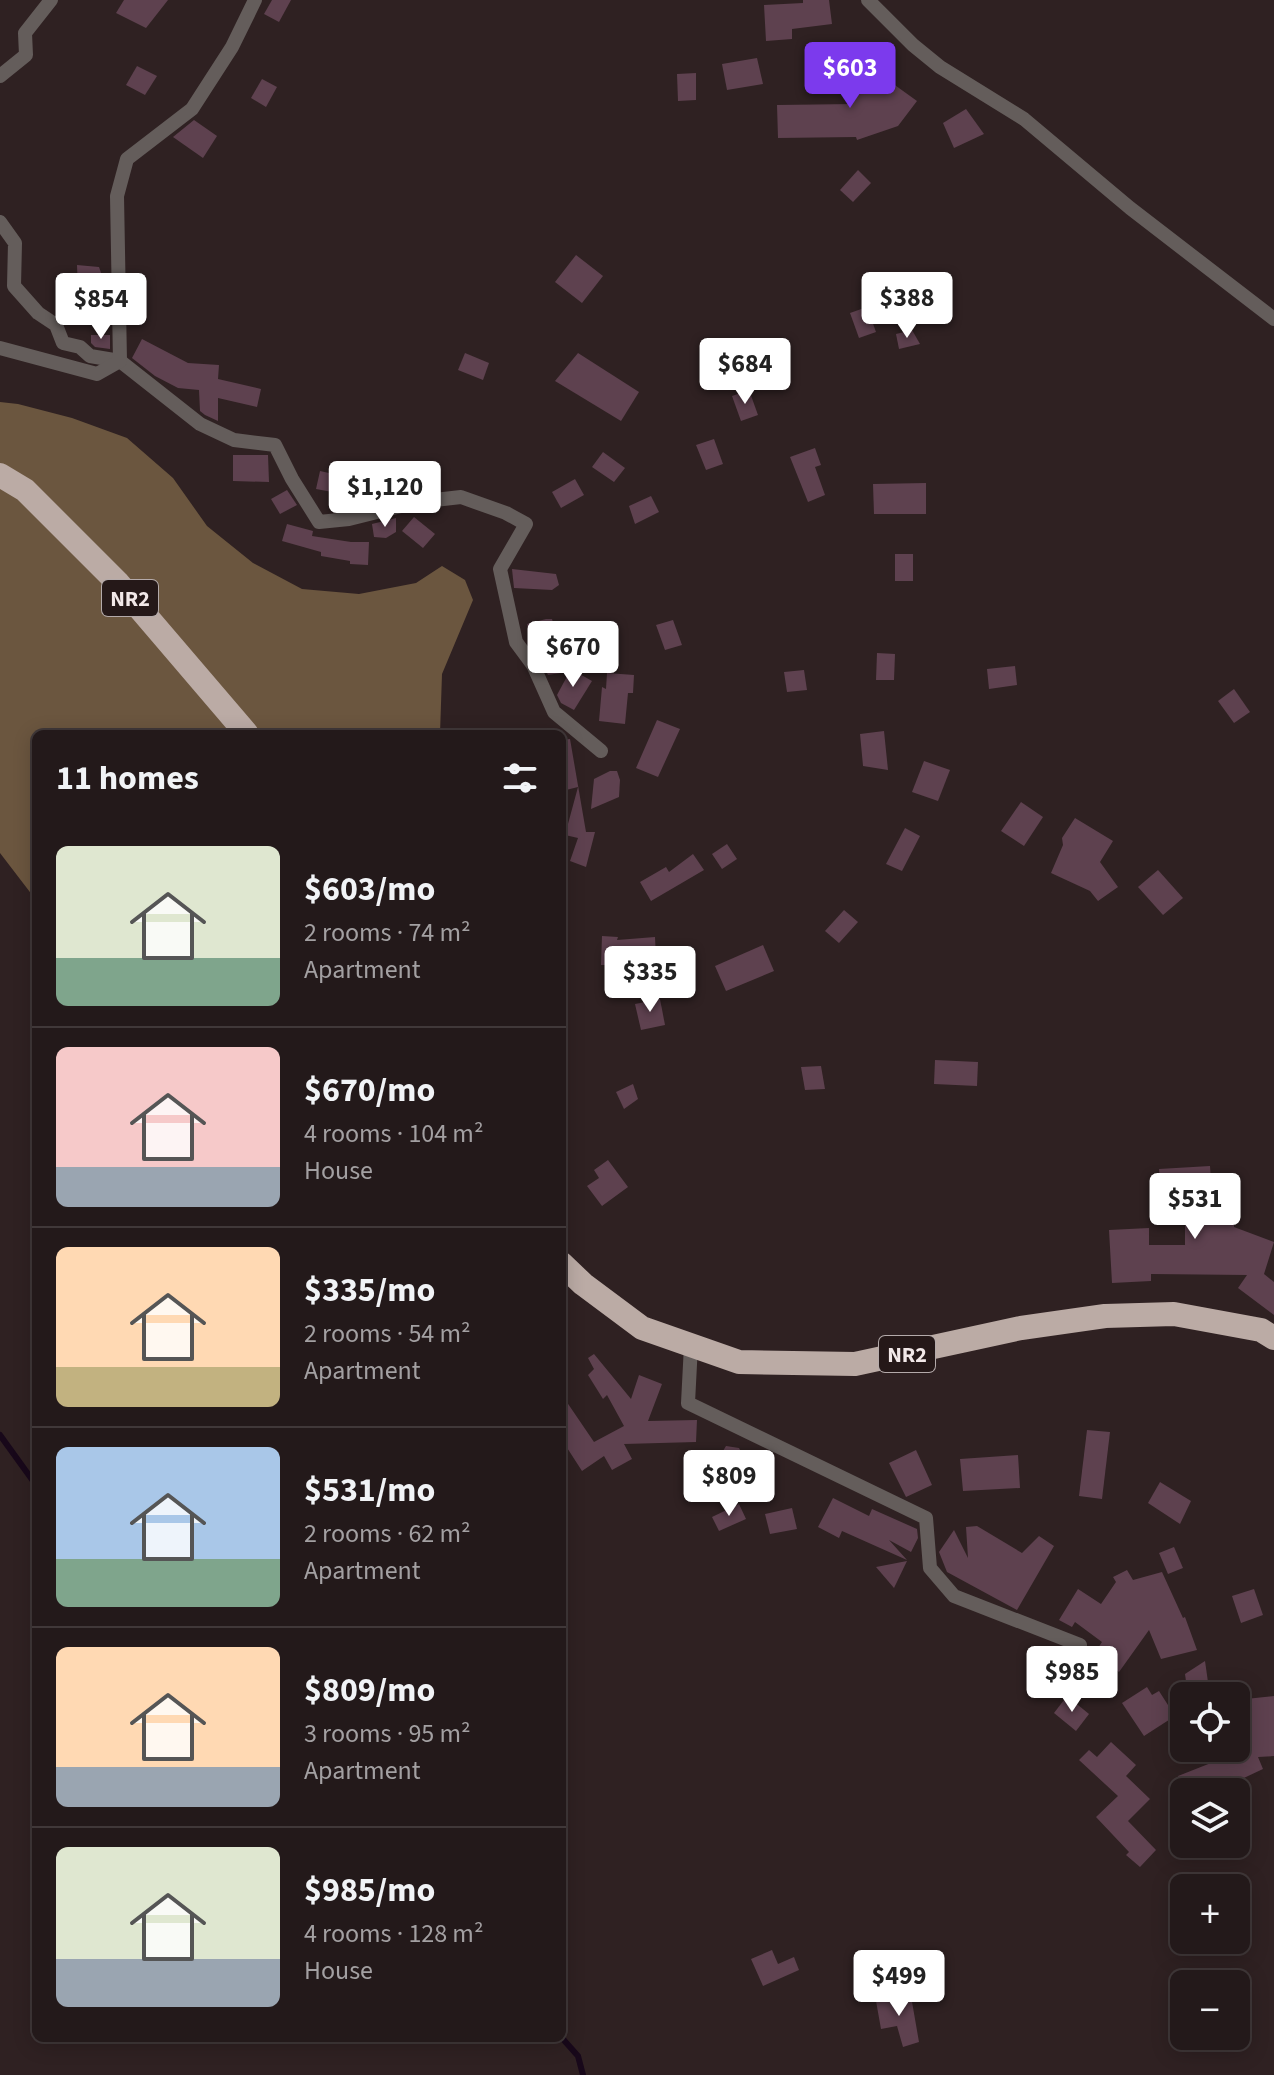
<!DOCTYPE html>
<meta charset="utf-8">
<style>
:root{--surface:#23191a;--page:#2f2627;--text:#f1f3f6;--muted:#a3a0a2;--line:#403839;--accent:#7c3aed}
body{margin:0;font-family:"Source Sans 3",sans-serif;background:var(--page);color:var(--text);height:100vh;display:flex;flex-direction:column;font-size:30px;white-space:nowrap}
*{box-sizing:border-box;margin:0}
p{font-size:26px;color:var(--muted)}
.icon{flex:none;width:44px;height:44px;fill:none;stroke:currentColor;stroke-width:2;stroke-linecap:round;stroke-linejoin:round}
.map{position:relative;flex:1;overflow:hidden}
.panel{position:absolute;left:32px;top:730px;width:534px;height:1312px;display:flex;flex-direction:column;background:var(--surface);border-radius:12px;box-shadow:0 4px 20px #0003,0 0 0 2px var(--line)}
.panel>*{flex:none}
.fabs{position:absolute;left:1170px;top:1682px;display:grid;gap:16px}
.fabs a{display:grid;place-items:center;width:80px;height:80px;border-radius:12px;background:var(--surface);box-shadow:0 4px 20px #0003,0 0 0 2px var(--line);font-size:40px}
.price{position:absolute;translate:-50% -68px;padding:0 18px;border-radius:8px;background:#fff;color:#222;font-size:26px;line-height:52px;filter:drop-shadow(0 2px 4px #0008)}
.price::after{content:'';position:absolute;left:50%;top:48px;width:24px;height:18px;margin-left:-12px;background:inherit;clip-path:polygon(0 0,100% 0,50% 100%)}
.price.selected{background:var(--accent);color:#fff}
ul{padding:0;list-style:none}
li{display:flex;align-items:center;gap:24px;height:200px;padding:0 24px}
li+li{border-top:2px solid var(--line)}
li span{display:grid;place-items:center;flex:none;width:224px;height:160px;border-radius:12px;color:#555}
li>.icon{margin-inline-start:auto}
span .icon{width:96px;height:96px;fill:#fffc;stroke-width:1}
li b{font-size:34px}
h2{display:flex;justify-content:space-between;align-items:center;height:96px;padding:0 24px;font-size:34px}
.map>svg:first-child{display:block}
.forest{fill:#6b563f}
.lines{fill:none;stroke-linecap:round;stroke-linejoin:round}
.stream{stroke:#18081a;stroke-width:6}
.building{fill:#5e414f}
.street{stroke:#645d5b;stroke-width:14}
.highway{stroke:#bbaba5;stroke-width:24}
.labels{text-anchor:middle;stroke-width:6;stroke-linejoin:round;paint-order:stroke}
.shield{fill:#251818;stroke:#b4aaaa;stroke-width:2}
.shield-label{font-size:22px;font-weight:bold;fill:#f2e8e8}
</style>
<div class="map">
<svg width="1274" height="2075" viewBox="0 0 1274 2075">
<rect width="100%" height="100%" fill="#2f2122"/>
<path class="forest" d="M0,402l18,2 54,14 55,20 46,40 34,48 46,37 49,26 57,5 57,-11 26,-17 23,14 8,20 -31,74 -2,60h-404v166l-36,-47z"/>
<g class="lines">
<g class="stream">
<path d="M0,1435l36,50"/>
<path d="M562,2038l16,18 5,19"/>
</g>
</g>
<g class="building">
<path d="M124,0h44l-22,28 -30,-15z"/>
<path d="M272,0h19l-12,22 -15,-8z"/>
<path d="M803,0h26l3,24 -40,5v10l-26,2 -2,-36 39,-2z"/>
<path d="M757,58l6,26 -36,6 -5,-26z"/>
<path d="M885,63l7,20 25,18 -19,25 -41,14 -1,-3 -78,1 -1,-33 76,-1 -10,-27z"/>
<path d="M137,66l20,10 -12,19 -19,-10z"/>
<path d="M696,73v27l-18,1 -1,-27z"/>
<path d="M262,79l15,8 -11,20 -15,-9z"/>
<path d="M966,109l18,25 -30,14 -11,-25z"/>
<path d="M194,120l23,16 -14,22 -30,-21z"/>
<path d="M858,170l13,13 -18,19 -13,-12z"/>
<path d="M576,255l27,21 -21,27 -27,-21z"/>
<path d="M77,265l22,2 6,17 -27,8z"/>
<path d="M62,296h27v26h-24l-4,-5z"/>
<path d="M867,307l9,25 -17,6 -9,-25z"/>
<path d="M912,330l8,14 -21,5 -3,-15z"/>
<path d="M91,335h19v14l-15,-2 -4,-4z"/>
<path d="M142,339l46,24 31,2 -1,14 43,10 -4,18 -39,-9v23l-13,-6 -5,-4 -1,-21 -21,-2 -23,-12 -23,-18z"/>
<path d="M465,353l24,10 -6,17 -25,-10z"/>
<path d="M578,353l61,39 -18,29 -66,-40z"/>
<path d="M749,390l9,25 -17,6 -9,-25z"/>
<path d="M714,439l9,25 -17,6 -10,-25z"/>
<path d="M815,448l6,17 -6,2 10,28 -17,7 -18,-45z"/>
<path d="M603,452l22,16 -11,14 -22,-15z"/>
<path d="M233,455h35l1,27 -36,-1z"/>
<path d="M365,469h29v21h-51v4l-27,-5 4,-18 45,10z"/>
<path d="M575,479l9,16 -23,13 -9,-16z"/>
<path d="M926,483v31h-52l-1,-30z"/>
<path d="M287,490l10,15 -17,9 -9,-15z"/>
<path d="M651,496l8,16 -24,12 -6,-18z"/>
<path d="M414,517l21,17 -12,14 -21,-17z"/>
<path d="M396,518v14l-10,6 -12,-1 -2,-13z"/>
<path d="M287,524l26,7 -1,5 39,6h18l-1,23 -18,-1v-3l-29,-5v-4l-39,-11z"/>
<rect x="895" y="554" width="18" height="27"/>
<path d="M512,569l44,5 3,11 -7,5 -38,-2z"/>
<path d="M546,619h6l15,53 -19,3 -9,-18 -2,-17 -6,2 -4,-18z"/>
<path d="M673,620l9,25 -17,5 -9,-25z"/>
<path d="M877,653l18,1 -1,26h-18z"/>
<path d="M1015,666l2,19 -28,4 -2,-20z"/>
<path d="M571,669l21,12 -18,29 -13,-7 -4,-8z"/>
<path d="M804,670l3,20 -20,2 -3,-20z"/>
<path d="M607,673l27,2 -1,18h-5l-3,31 -26,-3 3,-34 4,2z"/>
<path d="M1234,689l16,23 -16,11 -16,-22z"/>
<path d="M657,720l23,9 -22,48 -22,-9z"/>
<path d="M884,731l4,39 -25,-4 -3,-32z"/>
<path d="M570,739l16,93h9l-9,35 -16,-6 8,-23 -13,-3 13,-48 -16,4v-51z"/>
<path d="M924,761l26,9 -12,31 -26,-9z"/>
<path d="M610,771h7l3,9 -1,17 -28,12 3,-30z"/>
<path d="M1021,802l22,15 -19,29 -23,-15z"/>
<path d="M1075,818l38,23 -13,21 18,25 -20,14 -8,-10 -39,-18 12,-28 -1,-7z"/>
<path d="M905,828l15,8 -18,35 -16,-7z"/>
<path d="M727,844l10,15 -15,10 -10,-15z"/>
<path d="M693,854l11,16 -53,31 -11,-19 26,-15 3,5z"/>
<path d="M1158,870l25,28 -20,17 -25,-28z"/>
<path d="M844,910l14,12 -19,21 -14,-12z"/>
<path d="M602,936l16,1 -1,3 38,-3 1,21 -40,3v4h-15z"/>
<path d="M763,945l11,26 -48,20 -11,-25z"/>
<path d="M660,999l5,26 -24,5 -6,-26z"/>
<path d="M935,1060l43,2 -1,24 -43,-2z"/>
<path d="M821,1066l4,23 -20,1 -4,-23z"/>
<path d="M633,1084l5,15 -14,10 -8,-17z"/>
<path d="M608,1160l20,27 -26,19 -15,-20 12,-8 -5,-8z"/>
<path d="M1210,1166l3,43h21v18l40,15 -10,32 10,8v33l-36,-27 9,-13 -96,-1v7l-39,2 -3,-53 40,-2v17h36v-35l-23,1 -3,-42z"/>
<path d="M594,1354l37,45 8,-24 23,9 -14,37 49,-1 -1,22 -72,2 8,15 -20,11 -8,-14 -22,15 -20,-31v-45l32,47 30,-16 -17,-31 -4,4 -15,-24 6,-6 -6,-11z"/>
<path d="M1087,1430l23,2 -8,67 -23,-3z"/>
<path d="M726,1446l13,2 2,4 9,2 -4,29 -38,-6 3,-26h12z"/>
<path d="M916,1450l16,35 -26,12 -17,-34z"/>
<path d="M1018,1455l2,33 -57,3 -3,-32z"/>
<path d="M1160,1482l31,19 -11,23 -32,-21z"/>
<path d="M833,1498l36,18 3,-7 45,20 1,9 -7,14 -22,-12 18,20 -65,-29 -3,7 -21,-11z"/>
<path d="M739,1504l7,15 -27,12 -7,-14z"/>
<path d="M792,1508l5,21 -27,5 -5,-20z"/>
<path d="M977,1526l45,27 17,-17 15,10 -37,64 -70,-38 -8,-20 15,-22 14,28 -2,-31z"/>
<path d="M1174,1547l9,21 -15,6 -9,-21z"/>
<path d="M907,1561l-13,27 -18,-21z"/>
<path d="M1127,1570l6,10 29,-8 21,46 2,-1 12,33 -36,9 -12,-29 -30,42 -25,-18 8,-12 -27,-20 -3,5 -13,-7 19,-31 23,15 15,-22 -3,-5z"/>
<path d="M1254,1589l9,26 -22,8 -9,-27z"/>
<path d="M1059,1650l31,19 -12,19 -31,-18z"/>
<path d="M1205,1661l5,35h-22l-3,-22z"/>
<path d="M1147,1687l5,8 7,-4 16,25 -31,20 -22,-33z"/>
<path d="M1067,1696l22,18 -13,17 -22,-18z"/>
<path d="M1274,1696v60l-16,1 5,12 -32,15 -4,-5 -33,13h-10l-6,-16 38,-15 -8,-13h28v-48z"/>
<path d="M1111,1742l25,23 -10,11 24,23 -22,22 28,29 -16,17 -14,-12 3,-3 -33,-35 22,-21 -39,-36 10,-10 8,7z"/>
<path d="M772,1950l6,14 16,-7 5,13 -36,16 -12,-27z"/>
<path d="M911,1996l8,46 -16,5 -6,-21 -16,3 -5,-28z"/>
</g>
<g class="lines">
<g class="street">
<path d="M868,0l45,45 27,22 84,52 106,89 144,111"/>
<path d="M0,76l26,-21 -1,-22 26,-33"/>
<path d="M0,222l15,21 -1,43 24,27 18,12 7,18 17,4 10,9 30,5 80,63 34,16 41,5 17,34 27,43 30,-3 68,-17 44,-5 45,16 20,11 -26,45 16,73 17,23 21,47 47,39"/>
<path d="M0,348l97,26 23,-13 -3,-165 10,-37 65,-50 40,-62 23,-47"/>
<path d="M691,1345l-3,58 238,115 4,50 24,28 126,49"/>
</g>
<g class="highway">
<path d="M0,475l25,15 93,93 129,151"/>
<path d="M562,1264l21,20 59,44 97,34 116,2 166,-36 84,-12 69,-2 87,16 13,8"/>
</g>
</g>
<g class="labels">
<g class="shield">
<rect x="102" y="580" width="56" height="36" rx="6"/>
<rect x="879" y="1336" width="56" height="36" rx="6"/>
</g>
<g class="shield-label">
<text x="130" y="606">NR2</text>
<text x="907" y="1362">NR2</text>
</g>
</g>
</svg>
<div class="fabs">
<a><svg class="icon" aria-label="locate" viewBox="0 0 24 24"><circle cx="12" cy="12" r="6"/><path d="M12 2v4M12 18v4M2 12h4M18 12h4"/></svg></a>
<a><svg class="icon" aria-label="layers" viewBox="0 0 24 24"><path d="M12 4l9 5-9 5-9-5zM3 14l9 5 9-5"/></svg></a>
<a>+</a>
<a>−</a>
</div>
<b class="price selected" style="left:850px;top:110px">$603</b>
<b class="price" style="left:907px;top:340px">$388</b>
<b class="price" style="left:101px;top:341px">$854</b>
<b class="price" style="left:745px;top:406px">$684</b>
<b class="price" style="left:385px;top:529px">$1,120</b>
<b class="price" style="left:573px;top:689px">$670</b>
<b class="price" style="left:650px;top:1014px">$335</b>
<b class="price" style="left:1195px;top:1241px">$531</b>
<b class="price" style="left:729px;top:1518px">$809</b>
<b class="price" style="left:1072px;top:1714px">$985</b>
<b class="price" style="left:899px;top:2018px">$499</b>
<section class="panel">
<h2>11 homes<svg class="icon" aria-label="filters" viewBox="0 0 24 24"><path d="M4 7h16M4 17h16"/><circle cx="9" cy="7" r="2"/><circle cx="15" cy="17" r="2"/></svg></h2>
<ul>
<li><span style="background:linear-gradient(#dfe7d0 70%,#7fa58c 0)"><svg class="icon" aria-label="home" viewBox="0 0 24 24"><path d="M3 11l9-7 9 7M6 9v11h12V9"/></svg></span><div><b>$603/mo</b><p>2 rooms · 74 m²</p><p>Apartment</p></div></li>
<li><span style="background:linear-gradient(#f6c9c9 75%,#9aa5b1 0)"><svg class="icon" aria-label="home" viewBox="0 0 24 24"><path d="M3 11l9-7 9 7M6 9v11h12V9"/></svg></span><div><b>$670/mo</b><p>4 rooms · 104 m²</p><p>House</p></div></li>
<li><span style="background:linear-gradient(#ffd9b3 75%,#c2b280 0)"><svg class="icon" aria-label="home" viewBox="0 0 24 24"><path d="M3 11l9-7 9 7M6 9v11h12V9"/></svg></span><div><b>$335/mo</b><p>2 rooms · 54 m²</p><p>Apartment</p></div></li>
<li><span style="background:linear-gradient(#a9c7e8 70%,#7fa58c 0)"><svg class="icon" aria-label="home" viewBox="0 0 24 24"><path d="M3 11l9-7 9 7M6 9v11h12V9"/></svg></span><div><b>$531/mo</b><p>2 rooms · 62 m²</p><p>Apartment</p></div></li>
<li><span style="background:linear-gradient(#ffd9b3 75%,#9aa5b1 0)"><svg class="icon" aria-label="home" viewBox="0 0 24 24"><path d="M3 11l9-7 9 7M6 9v11h12V9"/></svg></span><div><b>$809/mo</b><p>3 rooms · 95 m²</p><p>Apartment</p></div></li>
<li><span style="background:linear-gradient(#dfe7d0 70%,#9aa5b1 0)"><svg class="icon" aria-label="home" viewBox="0 0 24 24"><path d="M3 11l9-7 9 7M6 9v11h12V9"/></svg></span><div><b>$985/mo</b><p>4 rooms · 128 m²</p><p>House</p></div></li>
</ul>
</section>
</div>
